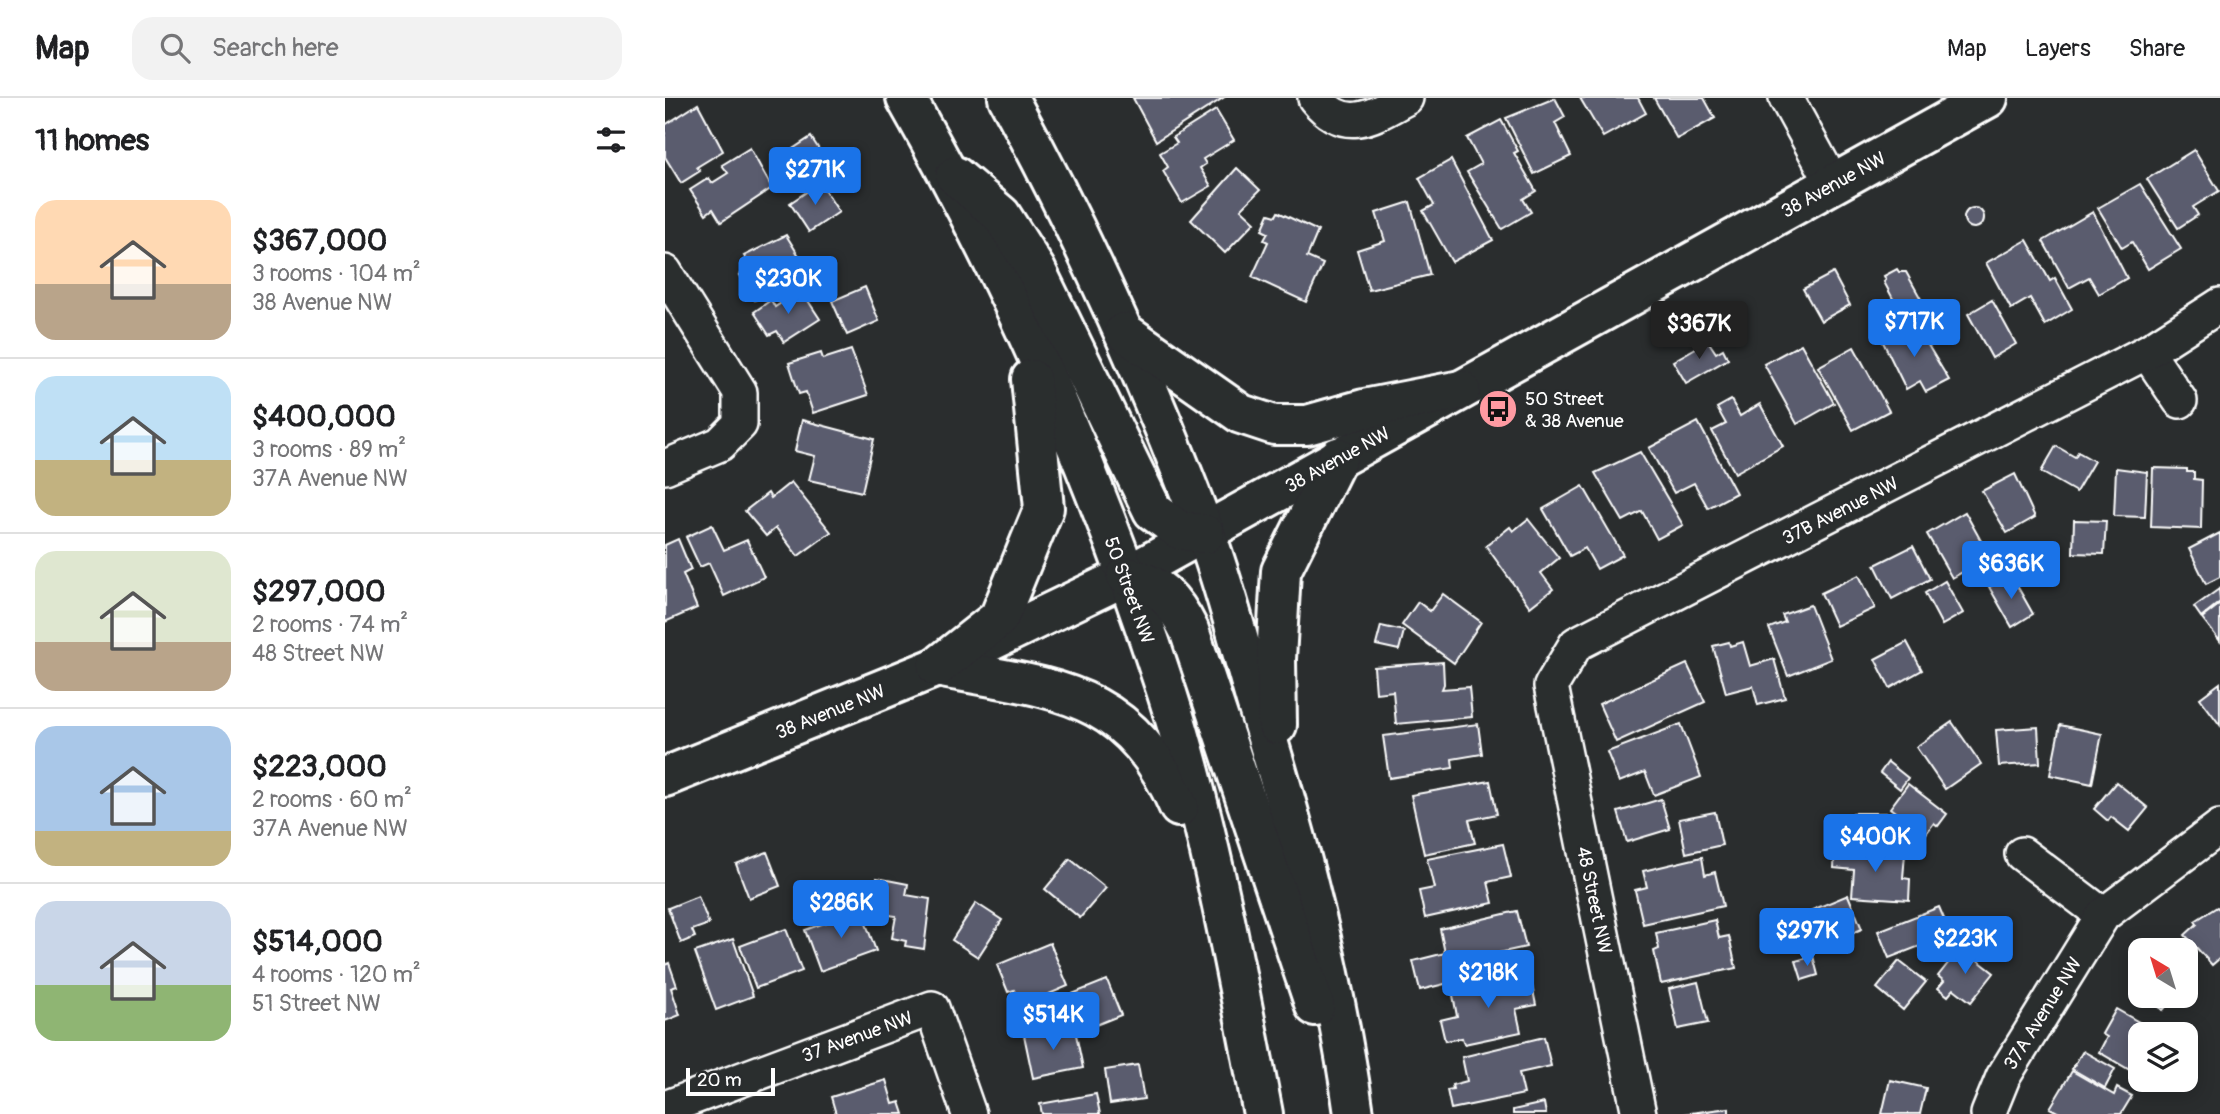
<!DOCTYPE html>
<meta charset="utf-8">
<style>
:root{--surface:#fff;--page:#f2f2f2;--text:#202124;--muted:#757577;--line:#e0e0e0;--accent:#1a73e8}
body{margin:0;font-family:Pangolin,sans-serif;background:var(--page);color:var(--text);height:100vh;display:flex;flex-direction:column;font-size:26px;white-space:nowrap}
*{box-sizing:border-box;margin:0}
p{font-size:23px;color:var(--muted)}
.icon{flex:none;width:38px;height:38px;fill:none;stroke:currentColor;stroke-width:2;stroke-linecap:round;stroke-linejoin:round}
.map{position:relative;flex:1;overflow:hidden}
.sheet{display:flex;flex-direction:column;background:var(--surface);width:665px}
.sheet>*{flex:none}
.needle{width:46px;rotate:322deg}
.fabs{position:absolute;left:1463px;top:840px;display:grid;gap:14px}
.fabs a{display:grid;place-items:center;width:70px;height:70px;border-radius:14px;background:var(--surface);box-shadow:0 4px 18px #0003;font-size:35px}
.scale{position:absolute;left:21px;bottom:18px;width:89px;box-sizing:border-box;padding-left:7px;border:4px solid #fff;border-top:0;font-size:19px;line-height:24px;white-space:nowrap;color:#fff;-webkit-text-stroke:5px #2a2d2e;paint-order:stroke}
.price{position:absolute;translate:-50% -60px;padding:0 16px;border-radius:7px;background:var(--accent);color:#fff;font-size:23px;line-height:46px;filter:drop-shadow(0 2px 4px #0008)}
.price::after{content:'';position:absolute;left:50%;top:42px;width:21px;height:16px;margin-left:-10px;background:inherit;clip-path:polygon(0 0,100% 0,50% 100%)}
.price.active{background:#222;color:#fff}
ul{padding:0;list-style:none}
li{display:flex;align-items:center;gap:21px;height:175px;padding:0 35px}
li+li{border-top:2px solid var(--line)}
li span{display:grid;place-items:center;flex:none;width:196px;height:140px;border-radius:21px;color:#555}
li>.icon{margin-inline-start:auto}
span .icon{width:84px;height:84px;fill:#fffc;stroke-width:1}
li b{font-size:30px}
h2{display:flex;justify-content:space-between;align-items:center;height:84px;padding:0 35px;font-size:30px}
header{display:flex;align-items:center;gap:42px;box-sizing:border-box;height:98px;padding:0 35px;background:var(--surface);border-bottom:2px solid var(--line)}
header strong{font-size:33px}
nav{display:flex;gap:38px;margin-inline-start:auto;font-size:24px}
.search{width:490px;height:63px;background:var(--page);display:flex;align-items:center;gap:18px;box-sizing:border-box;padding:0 24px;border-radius:21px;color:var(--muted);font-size:26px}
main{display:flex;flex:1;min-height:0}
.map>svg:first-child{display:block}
.building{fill:#5a5c6e;stroke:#fff;stroke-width:2}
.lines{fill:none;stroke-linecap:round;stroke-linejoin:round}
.minor-casing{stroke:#fff;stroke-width:38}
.tertiary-casing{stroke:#fff;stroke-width:44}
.primary-casing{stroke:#fff;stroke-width:44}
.minor{stroke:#2a2d2e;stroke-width:33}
.tertiary{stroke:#2a2d2e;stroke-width:38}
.primary{stroke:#2a2d2e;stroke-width:38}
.labels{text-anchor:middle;stroke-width:5;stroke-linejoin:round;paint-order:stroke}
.street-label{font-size:19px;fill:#fff;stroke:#2a2d2e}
.poi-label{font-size:19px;fill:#fff;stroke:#2a2d2e;text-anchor:start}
</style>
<header>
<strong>Map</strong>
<div class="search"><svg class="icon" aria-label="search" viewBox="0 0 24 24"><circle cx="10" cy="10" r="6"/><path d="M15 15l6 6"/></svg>Search here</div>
<nav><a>Map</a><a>Layers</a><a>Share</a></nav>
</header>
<main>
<section class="sheet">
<h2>11 homes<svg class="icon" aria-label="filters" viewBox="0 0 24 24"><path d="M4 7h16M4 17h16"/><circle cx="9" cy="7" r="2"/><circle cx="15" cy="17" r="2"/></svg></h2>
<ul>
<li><span style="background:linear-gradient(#ffd9b3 60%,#b9a48a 0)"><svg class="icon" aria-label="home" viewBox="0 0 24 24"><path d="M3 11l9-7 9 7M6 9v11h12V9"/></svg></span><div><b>$367,000</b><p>3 rooms · 104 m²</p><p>38 Avenue NW</p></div></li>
<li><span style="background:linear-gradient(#bfe0f5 60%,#c2b280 0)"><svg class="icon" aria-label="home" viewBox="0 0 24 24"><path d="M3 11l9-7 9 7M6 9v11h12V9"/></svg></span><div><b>$400,000</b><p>3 rooms · 89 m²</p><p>37A Avenue NW</p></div></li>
<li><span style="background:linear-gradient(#dfe7d0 65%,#b9a48a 0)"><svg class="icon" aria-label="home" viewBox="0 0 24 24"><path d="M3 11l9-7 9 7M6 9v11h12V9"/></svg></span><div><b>$297,000</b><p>2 rooms · 74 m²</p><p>48 Street NW</p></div></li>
<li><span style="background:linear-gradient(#a9c7e8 75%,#c2b280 0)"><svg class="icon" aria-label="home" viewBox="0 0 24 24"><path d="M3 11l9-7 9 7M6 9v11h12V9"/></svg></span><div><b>$223,000</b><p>2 rooms · 60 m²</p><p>37A Avenue NW</p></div></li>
<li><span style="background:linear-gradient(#c9d6e8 60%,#8fb573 0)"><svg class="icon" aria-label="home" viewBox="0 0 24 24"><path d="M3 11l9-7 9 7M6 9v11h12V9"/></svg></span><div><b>$514,000</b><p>4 rooms · 120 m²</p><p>51 Street NW</p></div></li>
</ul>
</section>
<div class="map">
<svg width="1555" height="1016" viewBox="0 0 1555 1016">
<rect width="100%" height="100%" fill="#2a2d2e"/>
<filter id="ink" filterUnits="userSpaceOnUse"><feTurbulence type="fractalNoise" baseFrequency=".0143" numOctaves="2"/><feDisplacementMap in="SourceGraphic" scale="14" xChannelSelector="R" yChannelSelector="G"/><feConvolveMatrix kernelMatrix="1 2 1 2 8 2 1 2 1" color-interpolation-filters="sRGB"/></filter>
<g filter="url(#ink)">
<g class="building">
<path d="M468,0h90l-67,43z"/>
<path d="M890,0l10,19 -10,6 16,33 -37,18 -28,-56z"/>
<path d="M915,0h58l8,15 -43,24z"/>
<path d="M989,0h50l11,20 -38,21z"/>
<path d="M33,6l25,47 -26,16 3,4 -19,12 -16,-26v-32z"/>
<path d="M551,12l18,30 -31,19 3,5 -6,4 11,18 -29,17 -19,-32 5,-4 -8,-14 17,-10 -4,-6z"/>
<path d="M836,22l17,31 -4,2 22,38 -13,8 8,13 -29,17 -35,-57 14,-8 -14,-26z"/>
<path d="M146,39l22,34 -29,18 -22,-33z"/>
<path d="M85,50l22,40 -51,34 -8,-13 -7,5 -16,-24 19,-12 3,5 16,-10 -6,-8z"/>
<path d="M1529,52l25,41 -26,16 5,8 -20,13 -31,-49z"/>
<path d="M786,62l42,80 -41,22 -29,-51 11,-6 -15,-27z"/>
<path d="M572,70l23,22 -19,19 14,13 -30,31 -34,-33z"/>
<path d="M155,85l19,29 -30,20 -19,-29z"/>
<path d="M1475,86l41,65 -33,20 -16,-27 -10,6 -24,-40z"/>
<path d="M745,104l20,73 -61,15 -12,-40 28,-9 -9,-28z"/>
<circle cx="1309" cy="120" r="10"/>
<path d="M613,114l40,19 -11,26 16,7 -17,38 -54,-25 16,-35 -4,-2 4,-7 -6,-3 7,-16 7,2z"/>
<path d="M1428,114l34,66 -28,16 -10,-17 -20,11 -26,-47z"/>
<path d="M121,137l20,32 -51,33 -16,-25 13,-7 -8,-12z"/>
<path d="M1362,142l23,41 5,-3 17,31 -27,16 -15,-27 -19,11 -25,-46z"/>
<path d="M1232,171l2,3h7l15,27 -22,11 -15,-28 2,-2 -2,-4z"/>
<path d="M1168,175l17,32 -29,16 -18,-32z"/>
<path d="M200,189l14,34 -32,14 -15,-34z"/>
<path d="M136,192l19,29 -36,23 -7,-11 -8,4 -15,-23 17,-12 4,7z"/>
<path d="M1327,202l24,44 -24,14 -24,-44z"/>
<path d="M1249,224l35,58 -23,12 -6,-11 -14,8 -24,-49z"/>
<path d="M1043,243l8,12 7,-4 5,10 -42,24 -13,-22z"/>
<path d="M1136,246l33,59 -37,21 -33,-60z"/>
<path d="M1189,249l35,64 -36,19 -35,-63z"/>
<path d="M186,252l17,45 -55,18 -7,-21 -7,2 -10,-31 32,-10 2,6z"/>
<path d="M1066,302l9,16 20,-12 23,42 -48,27 -23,-42 14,-7 -9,-16z"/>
<path d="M137,322l72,19 -12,53 -53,-12 6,-24 -20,-5z"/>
<path d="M1033,324l38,71 -28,15 -14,-25 -20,10 -25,-45z"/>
<path d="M1391,348l19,11 3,-5 16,9 -18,31 -35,-20z"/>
<path d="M975,354l43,73 -26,14 -15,-28 -19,10 -28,-48z"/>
<path d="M1451,370l31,4 -2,45 -31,-1z"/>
<path d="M1488,370l34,1v3h7v7l8,1 -1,49 -50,-2z"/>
<path d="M1350,376l20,43 -28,16 -25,-42z"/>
<path d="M126,384l40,50 -33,24 -22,-28 -10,8 -21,-25 23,-18 3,5z"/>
<path d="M918,388l40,69 -26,14 -12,-21 -15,8 -27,-47z"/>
<path d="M1300,414l25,45 -38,21 -25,-44z"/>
<path d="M863,421l31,39 -18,15 12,16 -23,18 -44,-61 24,-19 3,4z"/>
<path d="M1409,422l32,1 -2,33 -31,-1z"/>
<path d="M47,427l12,25 23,-10 17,37 -40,19 -15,-33 -9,4 -14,-30z"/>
<path d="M1555,435v44l-14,7 -17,-35z"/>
<path d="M13,441l13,31 -8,4 14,34 -32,14v-77z"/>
<path d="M1248,448l17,33 -38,20 -17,-34z"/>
<path d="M1194,477l16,33 -39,18 -15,-33z"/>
<path d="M1346,477l22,39 -21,13 -23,-40z"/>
<path d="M1280,483l18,32 -21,12 -17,-32z"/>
<path d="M1554,491l1,13 -19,15 -7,-10z"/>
<path d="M778,496l38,28 -27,41 -52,-38 16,-23 12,9z"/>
<path d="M1555,506v37l-18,-23z"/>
<path d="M1145,507l21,54 -43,17 -19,-48 16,-6 -3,-7z"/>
<path d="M716,528l23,5 -5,19 -23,-5z"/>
<path d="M1064,544l1,4 13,-4 7,24 24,-7 11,39 -27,7 -5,-19 -27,7 -13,-47z"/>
<path d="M1242,544l15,28 -32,18 -15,-29z"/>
<path d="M778,564l1,22 -2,5 27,-2 3,30 -76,7 -3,-33 -17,2 -2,-26z"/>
<path d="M1022,566l18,38 -89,40 -17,-38z"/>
<path d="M1555,585v42l-20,-27z"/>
<path d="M1287,624l29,42 -36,25 -29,-42z"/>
<path d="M813,626l4,30 -30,5 1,9 -64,10 -6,-42z"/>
<path d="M1016,626l20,53 -47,18 -9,-23 -26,10 -12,-30z"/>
<path d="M1395,627l42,9 -10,50 -42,-9z"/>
<path d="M1373,629l2,36 -41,3 -3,-36z"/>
<path d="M1223,664l20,16 -8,11 -20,-16z"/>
<path d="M825,683l7,33 -28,6 6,23 -51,11 -13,-59z"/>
<path d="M1451,684l32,26 -19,23 -18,-14 -3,4 -14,-12z"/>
<path d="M1243,686l39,30 -9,12 -4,-3 -9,12 -35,-27z"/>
<path d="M996,701l9,30 -43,13 -9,-30z"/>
<path d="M1050,714l7,33 -36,8 -7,-34z"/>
<path d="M1188,715h36l-1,32 -36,-1z"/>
<path d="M838,746l8,33 -23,5 5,21 -68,15 -6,-27 15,-3 -7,-29z"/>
<path d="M1170,751l70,5 -2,24 7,1 -1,21 -57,-4 2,-26 -20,-2z"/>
<path d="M102,754l13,34 -31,12 -13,-34z"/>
<path d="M1037,759l3,18 10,-3 8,34 -80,18 -8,-34 12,-3 -4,-16z"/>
<path d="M405,761l36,29 -26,30 -35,-29z"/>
<path d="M212,780l31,6 -2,11 24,4 -6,50 -19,-3 1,-5 -14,-3 4,-22 -25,-4z"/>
<path d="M1183,797l14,34 -36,15 -14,-34z"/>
<path d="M33,798l11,28 -17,6 3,7 -14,6 -13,-35z"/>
<path d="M311,805l26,17 -24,37 -26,-17z"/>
<path d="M1274,809l6,14 -5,2 6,13 -57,22 -11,-27z"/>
<path d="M1552,809l3,3v48l-8,7 -27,-30 12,-11 -2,-3z"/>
<path d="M196,812l15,41 -56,20 -15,-41z"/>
<path d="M852,813l9,36 -32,7 4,17 -78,19 -7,-29 32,-8 -5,-24z"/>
<path d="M1050,822l4,18 10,-2 7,32 -75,16 -7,-33 5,-2 -3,-16z"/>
<path d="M121,831l16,42 -46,17 -16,-42z"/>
<path d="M68,841l20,57 -37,14 -21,-58z"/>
<path d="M385,845l18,43 -47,20 -7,-16 -6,2 -11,-27z"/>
<path d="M1296,849l33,26 -23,29 -17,-13 -6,7 -10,-8 6,-7 -6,-5z"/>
<path d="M1148,858l5,19 -16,5 -6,-19z"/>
<path d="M1234,863l27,21 -23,28 -26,-22z"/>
<path d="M4,865l8,23 -6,2 9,27 -15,6v-56z"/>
<path d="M865,878l6,29 -20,4 5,23 -57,12 -2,-6 -17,3 -5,-21 17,-4 -5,-26z"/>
<path d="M442,882l14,35 -35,14 -14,-35z"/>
<path d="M1033,884l10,41 -30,6 -9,-40z"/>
<path d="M1481,898h29l-12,14z"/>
<path d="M1451,911l44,25h-20v42l-41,-24 8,-15 -5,-3z"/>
<path d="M409,927l9,43 -50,10 -9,-43z"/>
<path d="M879,939l7,29 -32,7 5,21 -73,15 -4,-19 6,-1 -1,-4 15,-4 -5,-24z"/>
<path d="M1418,953l32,18 -10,19 -33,-19z"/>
<path d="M473,967l6,34 -34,5 -5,-34z"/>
<path d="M1407,973l42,24 3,-7 15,8 -11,18h-60l-11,-6z"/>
<path d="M221,982l7,24 7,-2 4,12h-68l-5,-17z"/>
<path d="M1225,982l36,8 -6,26h-38z"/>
<path d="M431,996l4,20h-58l-2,-10z"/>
<path d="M879,1005l2,11h-33v-4z"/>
<path d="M1064,1010v6h-46z"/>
</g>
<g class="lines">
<g class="minor-casing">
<g id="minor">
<path d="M650,0c30,37 57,19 91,0"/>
<path d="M1121,0l47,86"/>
<path d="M0,174l75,120v32l-20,20 -55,23"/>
<path d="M1482,254l33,49"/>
<path d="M1357,756l81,61"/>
<path d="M0,1010l267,-100 37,106"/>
<path d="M974,1016l-88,-428 25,-42 571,-292 73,-47"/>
<path d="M1323,1016l15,-37 100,-162 117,-88"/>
</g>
</g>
<g class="tertiary-casing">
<path id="tertiary" d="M0,679l272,-110 189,-91 862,-478"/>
</g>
<g class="primary-casing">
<g id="primary">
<path d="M241,0c106,186 194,388 260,592 44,138 70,282 97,424"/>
<path d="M343,0c76,139 141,285 197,434 21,57 36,118 53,176 41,133 77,269 96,406"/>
<path d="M290,78l46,39 35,55 117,241 26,19 26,4"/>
<path d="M459,234l117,82 33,11h33l57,-16 97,-19"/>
<path d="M461,478c33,7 48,24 63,54l126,376"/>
<path d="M272,569c114,22 191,20 242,140"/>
<path d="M272,569l62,-49 45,-110 -13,-129"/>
<path d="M612,627l-1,-66 5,-88 57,-114"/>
</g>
</g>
<use href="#minor" class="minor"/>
<use href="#tertiary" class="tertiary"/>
<use href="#primary" class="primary"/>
</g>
</g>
<defs>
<g id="bus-disc" transform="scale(2.0125)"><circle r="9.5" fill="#ff9aa2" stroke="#2a2d2e"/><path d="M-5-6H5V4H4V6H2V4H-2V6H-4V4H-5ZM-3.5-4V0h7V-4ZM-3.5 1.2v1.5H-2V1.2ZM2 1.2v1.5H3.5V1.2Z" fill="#111"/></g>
</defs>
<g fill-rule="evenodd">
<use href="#bus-disc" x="833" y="311"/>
</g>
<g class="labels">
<g class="street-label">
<text transform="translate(1168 86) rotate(-29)" y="7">38 Avenue NW</text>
<text transform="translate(672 361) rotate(-29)" y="7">38 Avenue NW</text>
<text transform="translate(1175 412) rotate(-27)" y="7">37B Avenue NW</text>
<text transform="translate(465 492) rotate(70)" y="7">50 Street NW</text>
<text transform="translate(165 613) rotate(-22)" y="7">38 Avenue NW</text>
<text transform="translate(930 802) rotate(78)" y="7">48 Street NW</text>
<text transform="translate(1377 915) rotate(-58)" y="7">37A Avenue NW</text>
<text transform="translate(192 938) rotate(-20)" y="7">37 Avenue NW</text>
</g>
<g class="poi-label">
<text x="860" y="307">50 Street<tspan x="860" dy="22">&amp; 38 Avenue</tspan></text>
</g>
</g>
</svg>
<div class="fabs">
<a><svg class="needle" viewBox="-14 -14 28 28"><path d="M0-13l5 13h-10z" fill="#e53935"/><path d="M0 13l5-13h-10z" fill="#757577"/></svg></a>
<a><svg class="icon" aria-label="layers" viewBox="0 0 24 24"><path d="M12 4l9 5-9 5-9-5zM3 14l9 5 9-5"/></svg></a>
</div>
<div class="scale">20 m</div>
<b class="price" style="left:150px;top:109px">$271K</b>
<b class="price" style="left:123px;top:218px">$230K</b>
<b class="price" style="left:1249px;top:261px">$717K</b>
<b class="price active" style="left:1034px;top:263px">$367K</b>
<b class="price" style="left:1346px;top:503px">$636K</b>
<b class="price" style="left:1210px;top:776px">$400K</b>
<b class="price" style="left:176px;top:842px">$286K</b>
<b class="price" style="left:1142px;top:870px">$297K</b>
<b class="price" style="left:1300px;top:878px">$223K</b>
<b class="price" style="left:823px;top:912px">$218K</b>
<b class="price" style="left:388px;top:954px">$514K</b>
</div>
</main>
